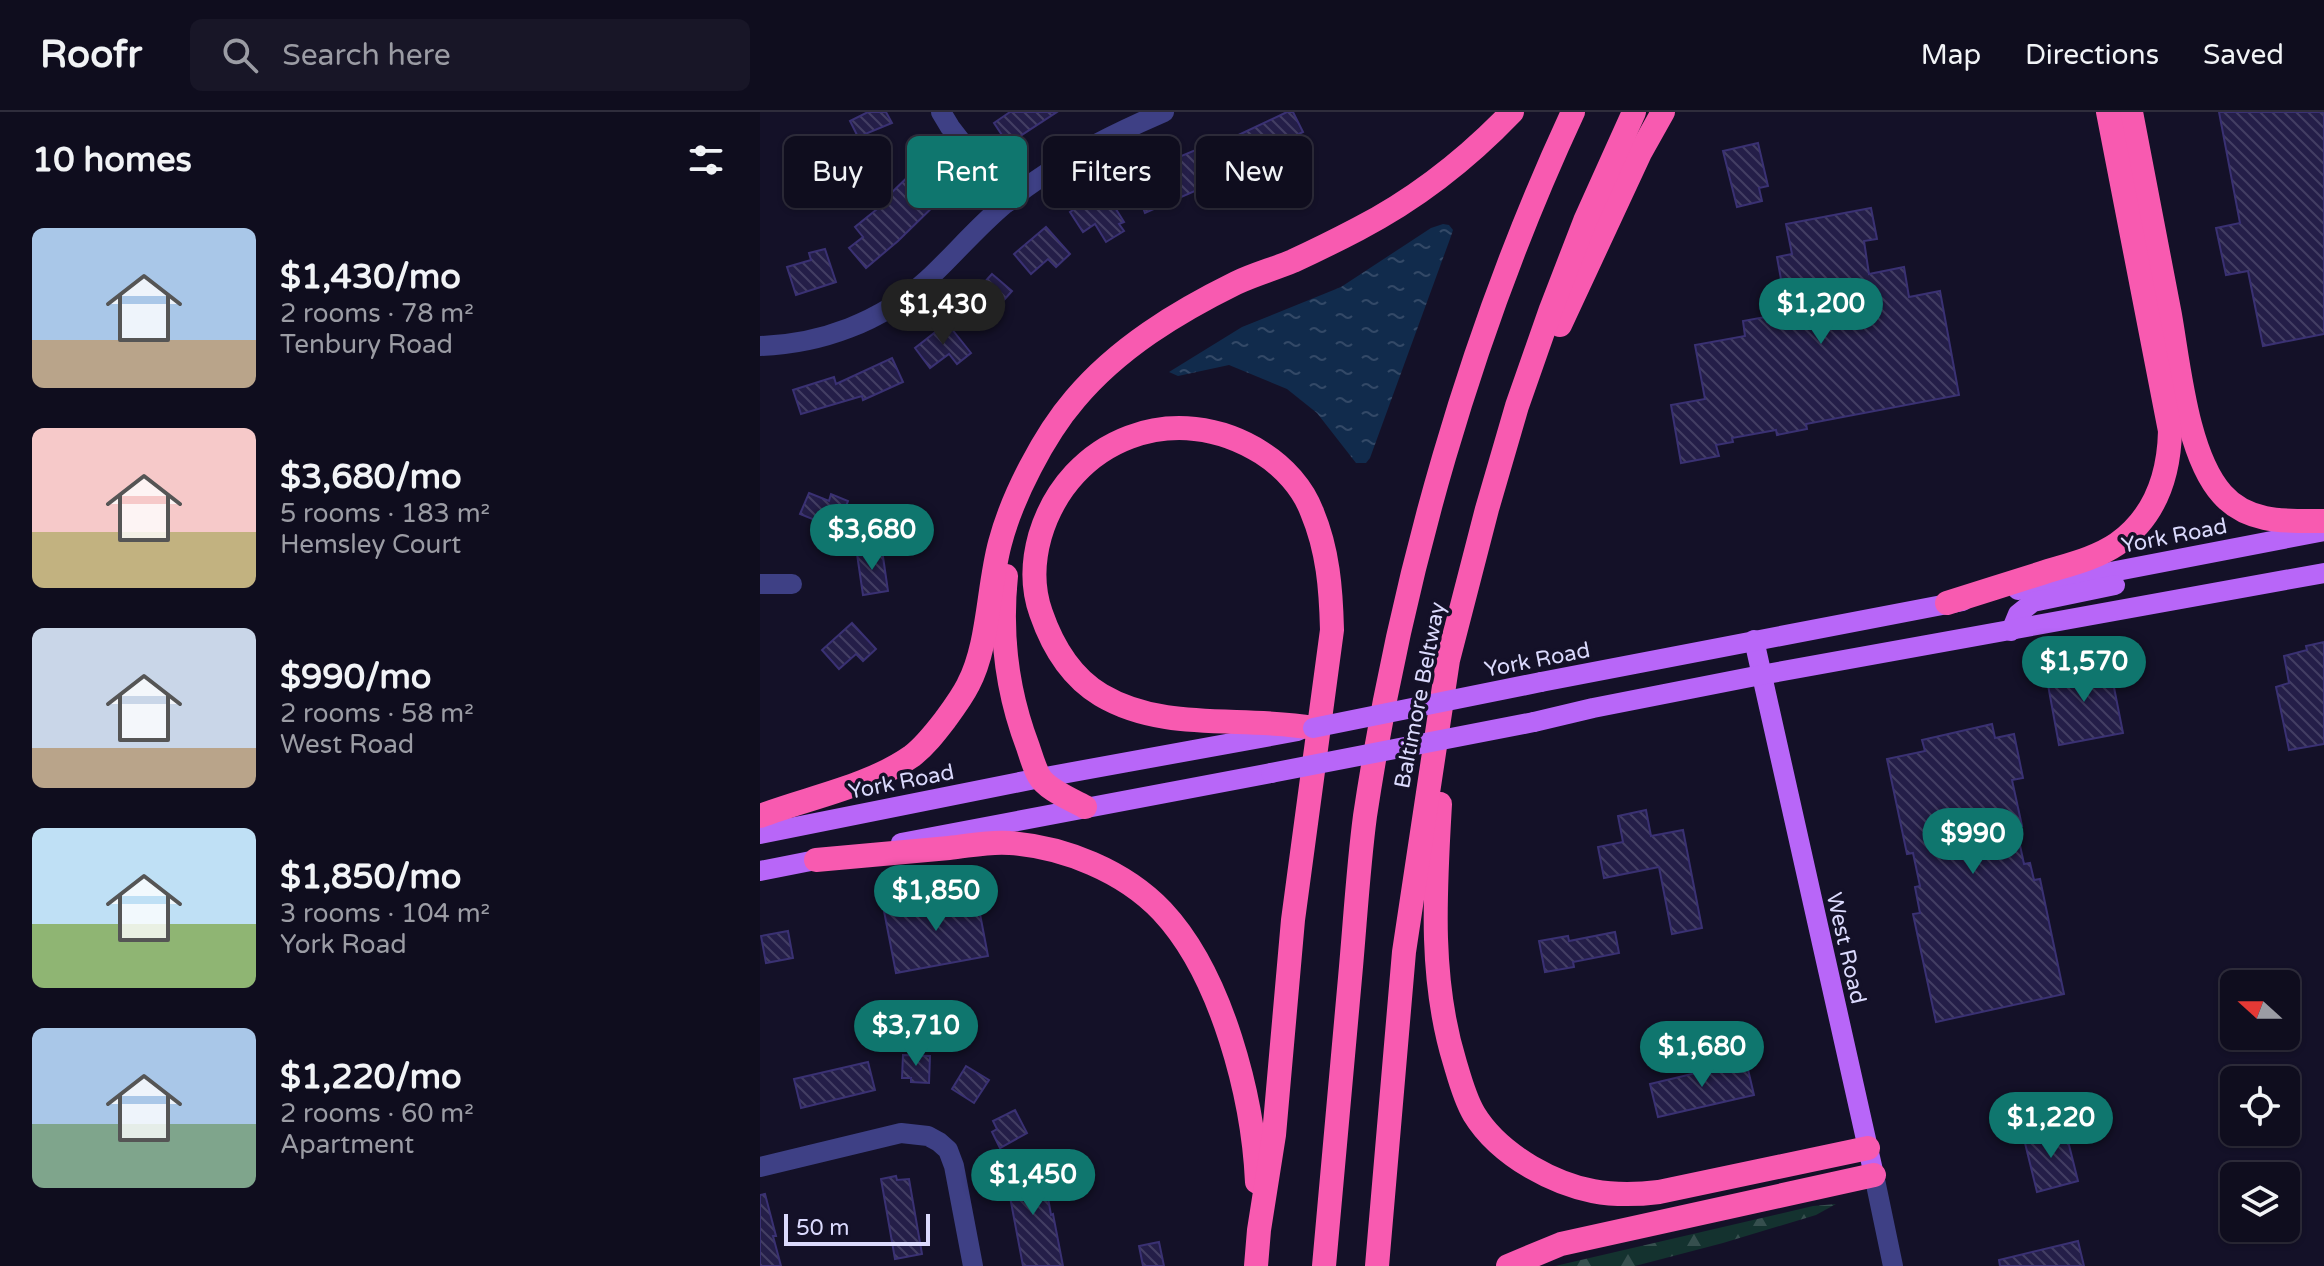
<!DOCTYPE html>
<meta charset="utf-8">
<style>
:root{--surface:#0f0d1e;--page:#181627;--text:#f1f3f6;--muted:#9b9ca4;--line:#2f2d3c;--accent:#0f766e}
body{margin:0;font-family:"Varela Round",sans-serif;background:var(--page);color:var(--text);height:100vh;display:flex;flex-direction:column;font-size:30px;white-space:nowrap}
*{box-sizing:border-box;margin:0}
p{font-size:26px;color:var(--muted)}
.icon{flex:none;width:44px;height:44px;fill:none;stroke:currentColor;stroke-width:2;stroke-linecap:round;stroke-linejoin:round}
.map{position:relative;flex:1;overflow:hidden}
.side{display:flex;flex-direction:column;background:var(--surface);width:760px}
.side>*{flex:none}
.guide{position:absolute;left:24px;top:24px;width:760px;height:72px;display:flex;gap:16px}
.needle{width:52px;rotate:291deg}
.fabs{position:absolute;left:1460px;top:858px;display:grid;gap:16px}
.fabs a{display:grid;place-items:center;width:80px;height:80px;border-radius:12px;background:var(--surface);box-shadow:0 2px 6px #0004,0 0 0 2px var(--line);font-size:40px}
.scale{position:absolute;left:24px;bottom:20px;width:146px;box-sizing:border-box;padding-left:8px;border:4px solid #dbdafd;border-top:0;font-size:22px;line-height:28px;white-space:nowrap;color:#dbdafd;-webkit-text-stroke:6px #141128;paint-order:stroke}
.price{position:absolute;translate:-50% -68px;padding:0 18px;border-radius:28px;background:var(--accent);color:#fff;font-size:26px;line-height:52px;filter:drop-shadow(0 2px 4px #0008)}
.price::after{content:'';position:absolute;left:50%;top:48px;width:24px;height:18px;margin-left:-12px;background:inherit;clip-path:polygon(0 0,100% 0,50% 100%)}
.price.on{background:#222;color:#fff}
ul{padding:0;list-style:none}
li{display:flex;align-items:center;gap:24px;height:200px;padding:0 32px}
li span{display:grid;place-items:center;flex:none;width:224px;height:160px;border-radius:12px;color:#555}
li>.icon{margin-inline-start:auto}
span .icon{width:96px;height:96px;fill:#fffc;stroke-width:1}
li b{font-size:34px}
h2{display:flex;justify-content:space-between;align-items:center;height:96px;padding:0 32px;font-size:34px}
.tag{padding:0 28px;border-radius:12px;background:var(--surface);box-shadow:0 2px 6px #0004,0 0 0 2px var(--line);font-size:28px;line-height:72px}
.tag.on{background:var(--accent);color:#fff}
header{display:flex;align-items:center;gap:48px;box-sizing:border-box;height:112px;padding:0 40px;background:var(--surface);border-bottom:2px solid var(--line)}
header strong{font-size:38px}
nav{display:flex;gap:44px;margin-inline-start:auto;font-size:28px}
.search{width:560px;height:72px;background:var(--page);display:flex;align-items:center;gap:20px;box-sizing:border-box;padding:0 28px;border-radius:12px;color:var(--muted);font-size:30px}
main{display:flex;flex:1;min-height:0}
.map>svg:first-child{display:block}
.forest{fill:url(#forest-firs)}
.water{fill:url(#water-ripples)}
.building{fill:url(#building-back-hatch);stroke:#3a3173;stroke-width:2}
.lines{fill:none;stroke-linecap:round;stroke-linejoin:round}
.minor{stroke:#3e4085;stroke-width:20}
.tertiary{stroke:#3e4085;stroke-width:20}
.primary{stroke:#b866f8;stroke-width:20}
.motorway{stroke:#f85ab0;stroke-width:24}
.primary-bridge{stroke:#b866f8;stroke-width:20}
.labels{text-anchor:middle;stroke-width:7;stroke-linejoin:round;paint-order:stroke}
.street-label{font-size:22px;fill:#dbdafd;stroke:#141128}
</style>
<header>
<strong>Roofr</strong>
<div class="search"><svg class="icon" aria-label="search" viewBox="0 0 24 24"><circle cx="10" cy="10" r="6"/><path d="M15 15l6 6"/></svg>Search here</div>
<nav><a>Map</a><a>Directions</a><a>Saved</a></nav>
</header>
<main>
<section class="side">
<h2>10 homes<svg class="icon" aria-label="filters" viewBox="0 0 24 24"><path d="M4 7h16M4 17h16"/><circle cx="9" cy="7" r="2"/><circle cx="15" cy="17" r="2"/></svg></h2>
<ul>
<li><span style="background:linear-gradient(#a9c7e8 70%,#b9a48a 0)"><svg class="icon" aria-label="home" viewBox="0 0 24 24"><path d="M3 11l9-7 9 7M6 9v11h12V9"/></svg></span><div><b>$1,430/mo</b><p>2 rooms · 78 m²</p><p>Tenbury Road</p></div></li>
<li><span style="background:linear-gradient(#f6c9c9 65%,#c2b280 0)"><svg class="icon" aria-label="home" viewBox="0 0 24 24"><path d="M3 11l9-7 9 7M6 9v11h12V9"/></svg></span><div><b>$3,680/mo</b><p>5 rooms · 183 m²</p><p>Hemsley Court</p></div></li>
<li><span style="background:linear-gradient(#c9d6e8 75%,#b9a48a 0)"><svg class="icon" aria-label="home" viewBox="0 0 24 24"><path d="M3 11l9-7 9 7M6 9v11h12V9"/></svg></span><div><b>$990/mo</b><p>2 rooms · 58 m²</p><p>West Road</p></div></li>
<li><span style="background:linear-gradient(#bfe0f5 60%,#8fb573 0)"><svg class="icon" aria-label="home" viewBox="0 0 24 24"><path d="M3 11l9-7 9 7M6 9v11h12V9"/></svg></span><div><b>$1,850/mo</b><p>3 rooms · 104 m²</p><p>York Road</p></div></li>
<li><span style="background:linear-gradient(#a9c7e8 60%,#7fa58c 0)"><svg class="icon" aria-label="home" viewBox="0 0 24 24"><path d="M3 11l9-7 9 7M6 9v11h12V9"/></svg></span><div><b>$1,220/mo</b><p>2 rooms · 60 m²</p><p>Apartment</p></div></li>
</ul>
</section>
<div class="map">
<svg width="1564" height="1154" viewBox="0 0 1564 1154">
<defs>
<pattern id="forest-firs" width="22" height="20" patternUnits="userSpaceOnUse" patternTransform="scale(2)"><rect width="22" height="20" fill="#14322f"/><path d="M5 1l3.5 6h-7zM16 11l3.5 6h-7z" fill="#364f4e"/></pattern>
<pattern id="water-ripples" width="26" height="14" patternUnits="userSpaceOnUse" patternTransform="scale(2)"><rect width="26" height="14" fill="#112b4c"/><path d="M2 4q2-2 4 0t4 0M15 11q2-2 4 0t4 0" fill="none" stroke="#334967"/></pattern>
<pattern id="building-back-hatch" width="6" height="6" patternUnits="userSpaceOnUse" patternTransform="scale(2)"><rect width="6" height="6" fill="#241e48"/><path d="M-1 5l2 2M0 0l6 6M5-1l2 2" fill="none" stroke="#433e63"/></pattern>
</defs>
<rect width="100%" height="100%" fill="#141128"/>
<path class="forest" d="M1076,1092l-20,11 -93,28 -88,23h-80l258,-60z"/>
<path class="water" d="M683,112l6,1 4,5 -3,9 -80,219 -4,5h-10l-39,-50 -30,-24 -58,-24 -51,11 -9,-4 73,-45 99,-40 90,-59z"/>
<g class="building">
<path d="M108,0h18l6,11 -34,14 -8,-16z"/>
<path d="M250,0h47l-49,32 -14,-21z"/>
<path d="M527,0h6l10,20 -17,8 7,14 -22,10 -7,-16 -43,16 6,16 -20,8 -1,-2 -61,27 -14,-36 98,-41 1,3z"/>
<path d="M1459,0h105v222l-61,12 -15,-75 -22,4 -10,-47 24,-5z"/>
<path d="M998,31l10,43 -9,2 3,13 -25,6 -14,-56z"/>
<path d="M159,54l27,28 -48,47 -32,27 -17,-20 14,-11 -8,-10 32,-26 -2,-2z"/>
<path d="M344,78l20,32 -5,2 5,7 -18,11 -11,-18 -12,8 -13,-20z"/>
<path d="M1111,96l6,31 -13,2 5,33 35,-7 5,30 31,-6 19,104 -153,29 1,5 -30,6 -1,-5 -44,8 1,4 -17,3 3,11 -38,7 -10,-58 34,-6 -10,-54 50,-9 -2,-15 44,-8 -10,-56 15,-3 -6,-30z"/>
<path d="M286,115l24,27 -14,13 -8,-8 -17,15 -17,-20z"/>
<path d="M65,137l11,33 -40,13 -9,-28 24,-7 -2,-7z"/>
<path d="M232,162l20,17 -28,31 -20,-17z"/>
<path d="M187,211l24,30 -14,11 -8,-10 -19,14 -15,-20z"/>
<path d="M132,246l11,24 -40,18 -1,-4 -61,18 -8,-24 41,-13 2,7z"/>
<path d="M49,381l20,8 2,-7 17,7 -11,28 -37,-15z"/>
<path d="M122,438l6,41 -25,4 -6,-41z"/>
<path d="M92,511l24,26 -13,12 -7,-7 -17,15 -17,-19z"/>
<path d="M1564,530v102l-35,6 -13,-63 13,-4 -5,-27 23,-6 -1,-4z"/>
<path d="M1349,550l14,71 -64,12 -13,-71z"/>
<path d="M1232,612l3,14 19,-4 9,44 -11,2 10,46 -6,1 8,37 6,-1 4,17 6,-1 24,115 -128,28 -23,-108 7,-1 -5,-26 5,-1 -7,-33 -6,1 -20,-95 38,-8 -3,-11z"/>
<path d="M886,698l5,26 32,-6 19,98 -30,6 -13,-67 -55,11 -6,-31 25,-5 -5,-26z"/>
<path d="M216,781l12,63 -92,17 -12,-62z"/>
<path d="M28,819l5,27 -27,5 -5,-27z"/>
<path d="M855,820l4,21 -46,9 1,5 -29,5 -6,-31 29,-5 1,5z"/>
<path d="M143,943l27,1 -1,27 -18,-1v-4h-9z"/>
<path d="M986,949l8,34 -96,22 -8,-33z"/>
<path d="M108,950l7,28 -74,18 -7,-29z"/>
<path d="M206,954l23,14 -15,23 -22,-14z"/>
<path d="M255,998l12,23 -27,15 -8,-16 5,-3 -4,-8z"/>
<path d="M1305,1017l13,52 -41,11 -13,-53z"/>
<path d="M282,1051l9,52 2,-1 10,52h-40l-18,-96z"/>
<path d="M136,1064l1,4 12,-1 13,75 -27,5 -14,-80z"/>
<path d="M5,1082l11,42h-3l8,30h-21v-71z"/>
<path d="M1318,1129l6,25h-84l-1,-6z"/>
<path d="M399,1130l5,24h-21l-4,-20z"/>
</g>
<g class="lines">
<g class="minor">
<path d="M181,0l9,15 58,75"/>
<path d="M0,234c61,-2 121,-24 167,-66 27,-25 50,-53 79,-77 47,-39 102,-67 158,-91"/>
<path d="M0,472h32"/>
<path d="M0,1055l141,-34 27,3 11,6 9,8 6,16 19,100"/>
</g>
<path class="tertiary" d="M1114,1063l19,91"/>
<g class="primary">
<path d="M1258,478l306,-59"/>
<path d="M1251,519l7,-17 15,-12 82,-17"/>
<path d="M994,528l120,535"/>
<path d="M781,570l422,-81"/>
<path d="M774,610l59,-14 168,-33 563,-102"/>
<path d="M0,722l280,-56 258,-47"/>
<path d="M141,731l370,-70"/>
<path d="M0,759l71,-14"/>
</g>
<g class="motorway">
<path d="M1371,0c13,68 26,135 39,203 9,51 17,140 52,179 26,30 66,27 102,27"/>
<path d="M800,213l80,-172 23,-41"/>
<path d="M246,464c-6,58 1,116 22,171 3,9 6,20 11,29 8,14 32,23 46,31"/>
<path d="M1187,491c32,-10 63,-20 95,-30 25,-8 53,-14 75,-29 38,-27 52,-69 53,-113l-62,-319"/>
<path d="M680,692c-5,87 -11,175 15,259 5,17 10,36 19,51 14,23 35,40 57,53 43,25 80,31 128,25l209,-44"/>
<path d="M0,704c50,-19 108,-29 152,-60 13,-10 23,-23 33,-36 8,-11 17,-23 23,-35 21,-39 20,-98 32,-142 12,-46 44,-108 75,-144 43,-51 102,-87 161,-116 19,-9 38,-14 57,-22 22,-10 44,-21 65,-32 58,-30 109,-70 154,-117"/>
<path d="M56,748c44,-4 89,-8 133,-12 20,-2 41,-7 61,-5 54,4 114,28 152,68 60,64 91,186 95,271"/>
<path d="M496,1154l3,-36 15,-95 19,-215 39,-290c-1,-41 -4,-80 -20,-118 -9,-24 -28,-45 -50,-59 -86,-55 -193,-15 -222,83 -7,25 -8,52 1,77 11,32 30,64 60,82 64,38 142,20 212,33"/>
<path d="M564,1154c8,-96 17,-192 26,-288 5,-54 8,-109 15,-162 36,-239 106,-485 208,-704"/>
<path d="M617,1154l27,-314 44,-292 39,-151 30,-103 34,-97 34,-88 49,-109"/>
<path d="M748,1154l53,-22 313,-69"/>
</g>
<g class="primary-bridge">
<path d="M553,616l228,-46"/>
<path d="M511,661l263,-51"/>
</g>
</g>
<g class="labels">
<g class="street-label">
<text transform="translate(1414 423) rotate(-11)" y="8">York Road</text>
<text transform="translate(777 547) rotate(-11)" y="8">York Road</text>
<text transform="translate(659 583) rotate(-79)" y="8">Baltimore Beltway</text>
<text transform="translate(141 669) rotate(-11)" y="8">York Road</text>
<text transform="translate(1087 836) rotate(77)" y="8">West Road</text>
</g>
</g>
</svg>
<div class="fabs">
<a><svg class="needle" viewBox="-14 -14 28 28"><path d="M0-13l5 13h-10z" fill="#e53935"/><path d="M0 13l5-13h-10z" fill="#9b9ca4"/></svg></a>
<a><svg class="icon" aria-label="locate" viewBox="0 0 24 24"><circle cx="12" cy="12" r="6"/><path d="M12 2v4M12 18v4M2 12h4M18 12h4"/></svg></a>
<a><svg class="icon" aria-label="layers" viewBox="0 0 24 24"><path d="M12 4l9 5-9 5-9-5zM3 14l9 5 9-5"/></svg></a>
</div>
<div class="scale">50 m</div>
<b class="price" style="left:1061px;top:234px">$1,200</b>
<b class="price on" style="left:183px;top:235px">$1,430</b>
<b class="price" style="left:112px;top:460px">$3,680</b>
<b class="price" style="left:1324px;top:592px">$1,570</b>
<b class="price" style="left:1213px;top:764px">$990</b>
<b class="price" style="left:176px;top:821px">$1,850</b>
<b class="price" style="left:156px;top:956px">$3,710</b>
<b class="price" style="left:942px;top:977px">$1,680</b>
<b class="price" style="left:1291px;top:1048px">$1,220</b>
<b class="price" style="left:273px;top:1105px">$1,450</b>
<div class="guide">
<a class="tag">Buy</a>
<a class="tag on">Rent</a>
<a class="tag">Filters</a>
<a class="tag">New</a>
</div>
</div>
</main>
